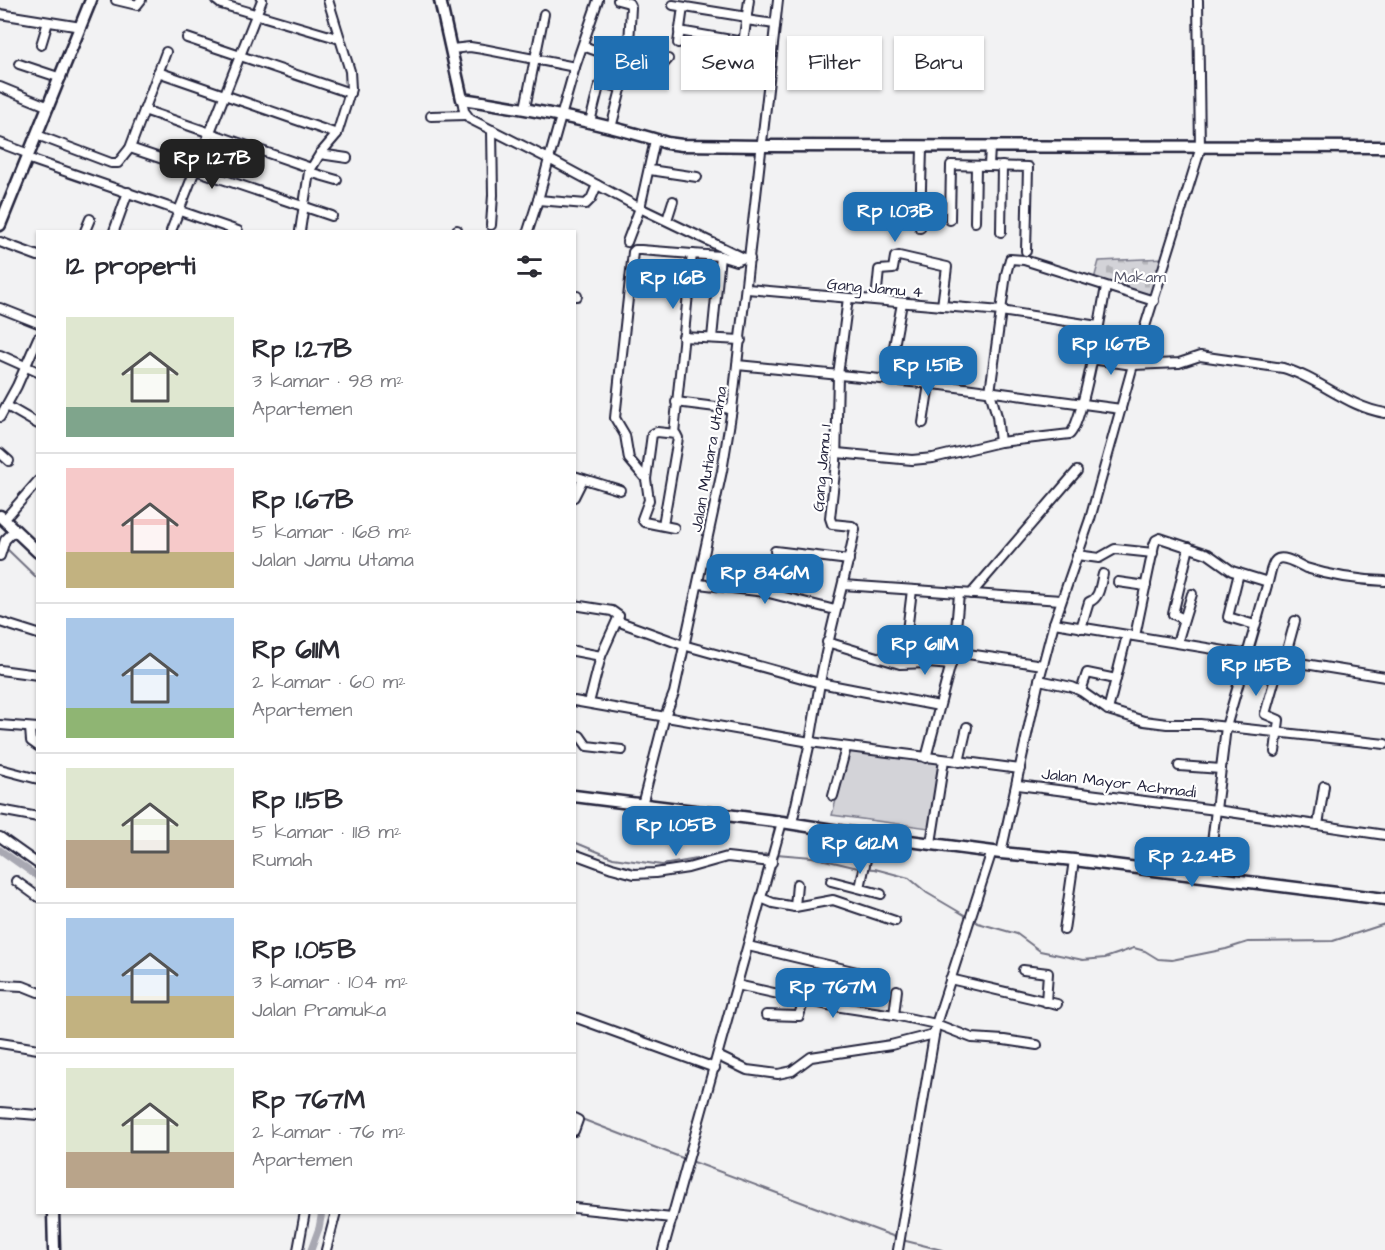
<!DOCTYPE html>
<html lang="id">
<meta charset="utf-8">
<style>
:root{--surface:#fff;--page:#f7f7f7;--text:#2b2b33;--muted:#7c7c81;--line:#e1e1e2;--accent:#1f6fb2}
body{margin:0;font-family:"Architects Daughter",sans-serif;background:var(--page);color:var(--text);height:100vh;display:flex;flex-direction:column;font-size:22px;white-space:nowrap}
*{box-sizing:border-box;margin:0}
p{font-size:20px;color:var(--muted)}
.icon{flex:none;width:33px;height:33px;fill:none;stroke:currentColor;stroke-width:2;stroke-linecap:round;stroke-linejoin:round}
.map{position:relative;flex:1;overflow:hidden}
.panel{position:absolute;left:36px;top:230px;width:540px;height:984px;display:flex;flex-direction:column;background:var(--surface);border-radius:0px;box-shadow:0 2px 4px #0004}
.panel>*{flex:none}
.top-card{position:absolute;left:594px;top:36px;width:570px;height:54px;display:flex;gap:12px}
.price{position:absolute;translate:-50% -51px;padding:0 14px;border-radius:12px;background:var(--accent);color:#fff;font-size:20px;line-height:39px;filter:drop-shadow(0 2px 3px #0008)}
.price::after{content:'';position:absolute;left:50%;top:36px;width:18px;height:14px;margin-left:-9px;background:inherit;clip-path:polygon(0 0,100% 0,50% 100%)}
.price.selected{background:#222;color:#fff}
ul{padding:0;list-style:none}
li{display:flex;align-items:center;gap:18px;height:150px;padding:0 30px}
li+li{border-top:2px solid var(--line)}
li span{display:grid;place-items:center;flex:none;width:168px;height:120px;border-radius:0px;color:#555}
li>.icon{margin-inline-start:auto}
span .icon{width:72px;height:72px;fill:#fffc;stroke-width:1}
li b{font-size:26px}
h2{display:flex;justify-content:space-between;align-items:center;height:72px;padding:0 30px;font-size:26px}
.chip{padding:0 21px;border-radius:0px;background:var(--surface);box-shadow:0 2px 4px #0004;font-size:21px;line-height:54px}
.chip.selected{background:var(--accent);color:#fff}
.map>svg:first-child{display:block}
.grass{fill:#d3d3d8;stroke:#7a7a8a;stroke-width:1.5}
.cemetery{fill:url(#cemetery-stones);stroke:#7a7a8a;stroke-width:1.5}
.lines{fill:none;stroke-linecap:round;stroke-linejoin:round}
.stream{stroke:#727282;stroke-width:2}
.canal{stroke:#a8a8b2;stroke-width:7}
.street-casing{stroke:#22223b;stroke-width:12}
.secondary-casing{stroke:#22223b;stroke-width:15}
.street{stroke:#fff;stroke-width:8}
.secondary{stroke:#fff;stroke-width:10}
.labels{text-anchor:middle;stroke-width:4.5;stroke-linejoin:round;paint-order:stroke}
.park-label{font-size:16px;fill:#57576a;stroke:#fff}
.street-label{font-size:16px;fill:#22223b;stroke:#fff}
</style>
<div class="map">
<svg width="1385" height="1250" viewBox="0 0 1385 1250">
<defs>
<pattern id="cemetery-stones" width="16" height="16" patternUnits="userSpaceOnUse" patternTransform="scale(1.5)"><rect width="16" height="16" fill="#d3d3d8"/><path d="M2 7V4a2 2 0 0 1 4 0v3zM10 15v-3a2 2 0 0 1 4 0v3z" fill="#b5b5ba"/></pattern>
</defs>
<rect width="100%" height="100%" fill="#f2f2f3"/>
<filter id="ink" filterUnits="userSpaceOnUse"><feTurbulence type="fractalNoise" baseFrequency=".0167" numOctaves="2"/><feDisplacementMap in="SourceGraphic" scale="12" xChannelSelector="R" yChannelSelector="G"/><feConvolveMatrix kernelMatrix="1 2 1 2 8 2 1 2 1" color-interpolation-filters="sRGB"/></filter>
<g filter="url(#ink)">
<path class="grass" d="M849,751l92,11 -12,66 -97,-13z"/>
<path class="cemetery" d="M1165,258l-12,41 -59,-20 5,-18z"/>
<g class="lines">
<g class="stream">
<path d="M6,548l32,31"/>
<path d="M574,842l39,16 49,7 64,-11"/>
<path d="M732,854l29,1 10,-2"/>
<path d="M776,854l36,3 46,11 17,1 34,9 18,15 51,30 39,11 23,17 43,9 22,-2 29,-10 11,3 13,8 14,1 54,-11 22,-7 85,-1 52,-17"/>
<path d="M579,1118l106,41"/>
<path d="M691,1161l215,80 36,9"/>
</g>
<g class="canal">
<path d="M0,850l38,27"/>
<path d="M311,1250l8,-22 3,-16"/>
</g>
<g class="street-casing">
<g id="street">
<path d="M116,0l21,5 4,-5"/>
<path d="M216,0l5,4 119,35"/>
<path d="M673,5l74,12"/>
<path d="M0,14l81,13"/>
<path d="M746,20l29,4"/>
<path d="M679,31l64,11"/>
<path d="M187,38l163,55"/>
<path d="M678,43l5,-36"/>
<path d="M41,45l7,-23"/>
<path d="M583,46l56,20 21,2 8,-9"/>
<path d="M452,49l18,-2 13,2 92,18"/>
<path d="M742,51l7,-51"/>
<path d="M19,64l42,14"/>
<path d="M158,72l179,62"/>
<path d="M0,87l49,20"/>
<path d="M462,99l2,12 6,8 79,40 26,-92 23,-67"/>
<path d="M525,108l19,-94"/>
<path d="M144,110l167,58"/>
<path d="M431,116l35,-1"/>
<path d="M590,122l9,-36 6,-2 17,4"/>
<path d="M611,128l17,-66 3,-55 -2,-4 -11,-3"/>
<path d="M37,135l74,28h7l12,-15 36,-96"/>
<path d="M0,143l29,11"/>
<path d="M130,148l202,68"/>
<path d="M320,154l27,4"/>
<path d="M27,158l211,73"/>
<path d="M989,166l1,-19"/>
<path d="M650,170l47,7"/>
<path d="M309,172l28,8"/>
<path d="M538,200l48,4 5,-5 6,-14"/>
<path d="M667,220l6,-19"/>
<path d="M950,220l1,-55 77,2 -2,84"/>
<path d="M975,222l1,-56"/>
<path d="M491,225l2,-30 -1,-65"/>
<path d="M920,228l2,-81"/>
<path d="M457,230v1"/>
<path d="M85,231l5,-12"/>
<path d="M114,231l14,-39"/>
<path d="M171,231l91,-231"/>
<path d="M300,231l9,-59 11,-18 17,-20 14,-45 -1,-18 -22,-71"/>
<path d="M528,231l10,-31 11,-41 91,49 104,50 6,1"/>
<path d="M1001,232l1,-66"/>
<path d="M0,242l38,14"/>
<path d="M627,242l13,-34 15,-68"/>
<path d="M747,289l254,22 97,15"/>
<path d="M574,296h3"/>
<path d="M848,298l-10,77 -2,88 -6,55 2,6 20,2 3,3c-10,52 -26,102 -35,154l119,23"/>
<path d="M876,300l3,-30 14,-1 2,-12 4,-1 48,11 -5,39"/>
<path d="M0,308l38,15"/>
<path d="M683,337l58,3"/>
<path d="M712,338l8,-82"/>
<path d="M0,355l38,17"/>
<path d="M1091,359l42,6 46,-2 21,-7 83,12c36,10 64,39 102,45"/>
<path d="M737,365l205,20 179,24"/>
<path d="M888,379l14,-76"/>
<path d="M942,385l3,-30"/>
<path d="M676,402l56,7"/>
<path d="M7,406l31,18"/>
<path d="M0,417l17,-31 21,-48"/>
<path d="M923,423l6,-39"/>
<path d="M674,433l18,-179 28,2 16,5 8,-3"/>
<path d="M1000,442l-3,-26 -7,-24 16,-118 4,-15 14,1 130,41"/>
<path d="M0,453l9,8"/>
<path d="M837,453l75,7 21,-2 67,-16 70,-8c14,-14 31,-122 36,-147"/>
<path d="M574,476l46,14"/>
<path d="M646,479l6,-45 5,-2 19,2 2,4 -15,87"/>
<path d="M574,497l9,-18"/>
<path d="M4,520l34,-39"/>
<path d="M674,528l-30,-6 -2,-3 7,-19 -3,-21 -17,-20 -4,-24 -10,-17 18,-166 2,-2h6l51,4"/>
<path d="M775,551l74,9"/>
<path d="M1077,555l22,3 16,-9 38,4"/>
<path d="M0,556l5,-16 10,-10"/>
<path d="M1239,573l-11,44 27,8"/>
<path d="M1118,582l28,4"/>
<path d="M1268,582c2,-6 3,-18 8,-22 7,-6 23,5 30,8 25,8 53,12 79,13"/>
<path d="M699,584l66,8 70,18"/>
<path d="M843,585l218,15"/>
<path d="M971,594l106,-123"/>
<path d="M574,605l38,6 7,5 -18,40"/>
<path d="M1184,619l-11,-5 16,-67"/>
<path d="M617,621l66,24 137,38 -10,59 -18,81"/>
<path d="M0,622l38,12"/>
<path d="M1054,623l331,54"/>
<path d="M1081,628l8,-26c11,-4 11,-17 14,-28"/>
<path d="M907,631l5,-41"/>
<path d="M1135,636l19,-91 2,-5 4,-2 48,16 24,17 36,11 -42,145 -18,149"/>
<path d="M827,642l73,22 28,-1 23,2"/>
<path d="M1177,643l15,-49"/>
<path d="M574,651l27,5 -12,47"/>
<path d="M954,652l89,13"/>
<path d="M1284,661l11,-40"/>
<path d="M0,670l38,5"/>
<path d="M1039,680l33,7 9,4 27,19 36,11 23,3h33l185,20"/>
<path d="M1081,691l6,-18 29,6"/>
<path d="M574,701l236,41 210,27"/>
<path d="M1108,710l19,-75"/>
<path d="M0,725l38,3"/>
<path d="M30,728l1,13 7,5"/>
<path d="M574,734l6,2 7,10 35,4"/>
<path d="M1275,752l4,-32 -14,-6 15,-53"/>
<path d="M926,758l28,-106 5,-58"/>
<path d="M959,762l8,-35"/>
<path d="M1179,766l42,3"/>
<path d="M0,769l38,10"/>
<path d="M1018,785l198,25 169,25"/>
<path d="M833,796l13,-48"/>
<path d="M642,805l23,-89 9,-23 48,-222 10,-62 46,-409"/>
<path d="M0,810l38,7"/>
<path d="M1318,825l6,-39"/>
<path d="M0,837l38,27"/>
<path d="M931,843l13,-83"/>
<path d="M1001,853l38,-173 15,-57 36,-104 43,-154 67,-215 -2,-150"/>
<path d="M574,854l38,14 22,6 21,-1 33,-5 39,-11 45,5"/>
<path d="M16,881l22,16"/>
<path d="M831,881l50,13"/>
<path d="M860,888l11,-52"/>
<path d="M761,898l12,5 22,4 38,-7 62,21"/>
<path d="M795,907l2,-23"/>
<path d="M1064,930l10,-70"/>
<path d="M748,946l109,26"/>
<path d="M1023,970l25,3 -2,29"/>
<path d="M950,979l107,25"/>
<path d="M0,985l23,1 15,6"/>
<path d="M737,985l91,20 66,10 42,9 36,14 32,2 33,5"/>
<path d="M828,1005l7,-38"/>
<path d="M766,1015l33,1 5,-17"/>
<path d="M894,1015l3,-25"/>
<path d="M574,1017l141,51"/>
<path d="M0,1043l38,6"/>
<path d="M718,1056l29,14 31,4 14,-3 19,-14 80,-12 43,-11"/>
<path d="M0,1112l38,3"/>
<path d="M574,1118l4,2 -4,11"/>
<path d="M574,1208l98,10"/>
<path d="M298,1250l7,-38"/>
<path d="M326,1250l10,-38"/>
<path d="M663,1250l119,-428"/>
<path d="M898,1250l38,-226 56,-173"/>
</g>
</g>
<g class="secondary-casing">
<g id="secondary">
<path d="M440,0l22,99c70,10 138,23 205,44l15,2 80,1 623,1"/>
<path d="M0,225l91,-225"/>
<path d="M0,516l38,36"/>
<path d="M574,796l208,26 89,14 130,17 73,7 311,39"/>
<path d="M53,1212l1,38"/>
</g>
</g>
<use href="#street" class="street"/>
<use href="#secondary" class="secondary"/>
</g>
</g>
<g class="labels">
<g class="park-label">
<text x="1140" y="282">Makam</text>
</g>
<g class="street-label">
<text transform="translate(875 287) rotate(5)" y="6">Gang Jamu 4</text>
<text transform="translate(708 459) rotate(-80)" y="6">Jalan Mutiara Utama</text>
<text transform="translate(821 468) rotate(-85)" y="6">Gang Jamu 1</text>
<text transform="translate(1119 782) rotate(7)" y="6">Jalan Mayor Achmadi</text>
</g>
</g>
</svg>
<b class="price selected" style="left:212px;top:190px">Rp 1.27B</b>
<b class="price" style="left:895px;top:243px">Rp 1.03B</b>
<b class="price" style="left:673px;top:310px">Rp 1.6B</b>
<b class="price" style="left:1111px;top:376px">Rp 1.67B</b>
<b class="price" style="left:928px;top:397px">Rp 1.51B</b>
<b class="price" style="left:765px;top:605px">Rp 846M</b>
<b class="price" style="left:925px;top:676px">Rp 611M</b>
<b class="price" style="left:1256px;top:697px">Rp 1.15B</b>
<b class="price" style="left:676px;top:857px">Rp 1.05B</b>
<b class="price" style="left:860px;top:875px">Rp 612M</b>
<b class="price" style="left:1192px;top:888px">Rp 2.24B</b>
<b class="price" style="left:833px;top:1019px">Rp 767M</b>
<div class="top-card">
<a class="chip selected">Beli</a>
<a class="chip">Sewa</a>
<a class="chip">Filter</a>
<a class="chip">Baru</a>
</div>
<section class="panel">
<h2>12 properti<svg class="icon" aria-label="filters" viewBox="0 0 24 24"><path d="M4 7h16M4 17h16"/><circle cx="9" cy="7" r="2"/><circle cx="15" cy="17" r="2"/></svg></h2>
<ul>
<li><span style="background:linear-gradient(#dfe7d0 75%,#7fa58c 0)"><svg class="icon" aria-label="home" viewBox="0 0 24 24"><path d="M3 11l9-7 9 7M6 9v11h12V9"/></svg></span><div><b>Rp 1.27B</b><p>3 kamar · 98 m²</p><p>Apartemen</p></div></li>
<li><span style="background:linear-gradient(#f6c9c9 70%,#c2b280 0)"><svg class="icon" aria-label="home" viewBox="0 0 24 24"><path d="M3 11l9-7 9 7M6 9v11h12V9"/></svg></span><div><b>Rp 1.67B</b><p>5 kamar · 168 m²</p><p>Jalan Jamu Utama</p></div></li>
<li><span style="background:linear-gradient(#a9c7e8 75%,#8fb573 0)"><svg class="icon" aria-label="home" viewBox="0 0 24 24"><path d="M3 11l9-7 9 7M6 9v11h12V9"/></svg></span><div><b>Rp 611M</b><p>2 kamar · 60 m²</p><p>Apartemen</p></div></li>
<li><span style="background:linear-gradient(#dfe7d0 60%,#b9a48a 0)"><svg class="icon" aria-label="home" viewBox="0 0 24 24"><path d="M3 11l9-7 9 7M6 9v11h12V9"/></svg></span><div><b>Rp 1.15B</b><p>5 kamar · 118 m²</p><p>Rumah</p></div></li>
<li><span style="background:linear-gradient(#a9c7e8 65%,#c2b280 0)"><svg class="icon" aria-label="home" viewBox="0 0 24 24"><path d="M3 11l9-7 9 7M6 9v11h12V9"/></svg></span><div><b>Rp 1.05B</b><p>3 kamar · 104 m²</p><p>Jalan Pramuka</p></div></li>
<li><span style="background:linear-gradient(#dfe7d0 70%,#b9a48a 0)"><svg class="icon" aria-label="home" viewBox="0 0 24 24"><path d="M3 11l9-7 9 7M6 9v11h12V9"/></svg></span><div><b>Rp 767M</b><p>2 kamar · 76 m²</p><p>Apartemen</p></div></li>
</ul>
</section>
</div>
